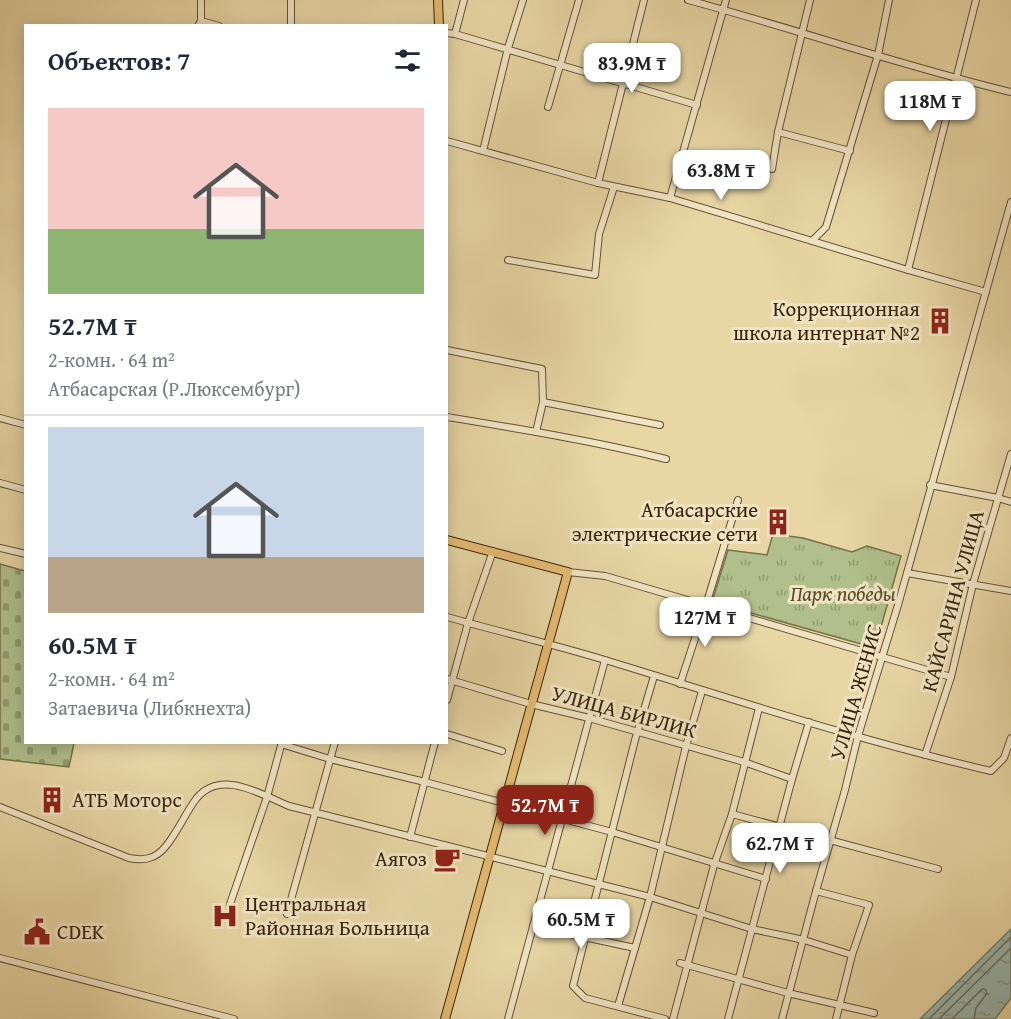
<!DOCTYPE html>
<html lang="ru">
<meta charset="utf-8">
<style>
:root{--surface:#fff;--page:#f2f2f3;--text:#1f2937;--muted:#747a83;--line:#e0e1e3;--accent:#8f2418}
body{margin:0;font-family:"Gentium Book Plus",serif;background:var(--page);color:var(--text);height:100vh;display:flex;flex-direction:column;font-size:22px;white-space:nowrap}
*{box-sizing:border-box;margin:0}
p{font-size:20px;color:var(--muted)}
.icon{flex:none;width:33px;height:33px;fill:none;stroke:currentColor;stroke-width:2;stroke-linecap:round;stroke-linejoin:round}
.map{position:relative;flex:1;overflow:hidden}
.side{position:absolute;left:24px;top:24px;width:424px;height:720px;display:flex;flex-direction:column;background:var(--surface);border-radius:0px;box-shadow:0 3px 15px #0003}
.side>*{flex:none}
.price{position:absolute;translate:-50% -51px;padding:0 14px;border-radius:12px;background:#fff;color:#222;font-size:20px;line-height:39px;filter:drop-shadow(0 2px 3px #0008)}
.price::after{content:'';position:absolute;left:50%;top:36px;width:18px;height:14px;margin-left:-9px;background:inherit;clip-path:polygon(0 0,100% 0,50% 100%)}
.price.selected{background:var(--accent);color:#fff}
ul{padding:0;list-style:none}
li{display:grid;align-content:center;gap:12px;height:318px;padding:0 24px}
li+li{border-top:2px solid var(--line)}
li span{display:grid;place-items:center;height:186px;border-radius:0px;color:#555}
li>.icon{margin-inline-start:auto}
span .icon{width:108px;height:108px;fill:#fffc;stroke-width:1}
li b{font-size:26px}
h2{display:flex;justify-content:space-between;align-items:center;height:72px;padding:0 24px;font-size:26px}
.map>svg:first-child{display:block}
.grass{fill:url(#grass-tufts);stroke:#75724a;stroke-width:1.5}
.cemetery{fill:url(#cemetery-stones);stroke:#75724a;stroke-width:1.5}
.water{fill:url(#water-ripples);stroke:#727d6c;stroke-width:1.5}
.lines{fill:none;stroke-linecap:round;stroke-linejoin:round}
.shore{stroke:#696e5c;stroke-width:1.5}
.minor-casing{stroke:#665131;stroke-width:8}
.major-casing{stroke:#3a250a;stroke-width:10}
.minor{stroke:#f0e4c4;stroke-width:6}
.major{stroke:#e4bb72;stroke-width:8}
.labels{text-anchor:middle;stroke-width:6;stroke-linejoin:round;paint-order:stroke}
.poi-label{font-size:21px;fill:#3a250a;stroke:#f0e4c4;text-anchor:end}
.park-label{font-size:21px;font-style:italic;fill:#584c2a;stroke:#f0e4c4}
.street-label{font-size:21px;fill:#3a250a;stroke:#f0e4c4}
</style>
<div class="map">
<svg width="1011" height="1019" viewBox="0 0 1011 1019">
<defs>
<pattern id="grass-tufts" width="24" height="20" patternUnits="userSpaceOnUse" patternTransform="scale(1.5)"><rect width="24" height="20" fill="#b0bf8b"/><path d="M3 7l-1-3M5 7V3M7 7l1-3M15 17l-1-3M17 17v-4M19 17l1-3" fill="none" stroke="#909b70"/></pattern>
<pattern id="cemetery-stones" width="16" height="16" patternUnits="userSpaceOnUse" patternTransform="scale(1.5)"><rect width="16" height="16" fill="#b0bf8b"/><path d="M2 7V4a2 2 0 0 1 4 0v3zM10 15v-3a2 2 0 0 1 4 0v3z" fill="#909b70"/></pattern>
<pattern id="water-ripples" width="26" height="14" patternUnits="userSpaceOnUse" patternTransform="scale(1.5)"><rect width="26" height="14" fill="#98b7ae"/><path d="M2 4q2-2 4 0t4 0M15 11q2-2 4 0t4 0" fill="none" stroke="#7d958c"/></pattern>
</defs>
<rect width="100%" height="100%" fill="#e8d6a5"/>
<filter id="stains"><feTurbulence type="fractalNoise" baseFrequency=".00333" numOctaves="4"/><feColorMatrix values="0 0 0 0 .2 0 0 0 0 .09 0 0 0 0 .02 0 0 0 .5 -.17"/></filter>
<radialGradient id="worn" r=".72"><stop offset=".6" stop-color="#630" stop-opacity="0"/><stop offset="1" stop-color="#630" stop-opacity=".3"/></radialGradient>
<path class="grass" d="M773,534l30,4 49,14 15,-6 34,10 -24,85 -9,5 -156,-44 16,-52 39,5z"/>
<path class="cemetery" d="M0,564l25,7 1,171 48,1 -5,24 -69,-8z"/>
<path class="water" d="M1011,929v69l-16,21h-75z"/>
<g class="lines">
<g class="shore">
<path d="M929,1019l82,-82"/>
<path d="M939,1019l72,-71"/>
<path d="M952,1019l30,-30h3l2,4 -11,15 -2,11"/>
</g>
<g class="minor-casing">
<g id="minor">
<path d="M688,0c108,29 214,66 323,92"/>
<path d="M201,21l18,5"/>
<path d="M198,26l3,-5v-21"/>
<path d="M291,26v-26"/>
<path d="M447,33l8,1 9,-34"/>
<path d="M455,34l242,71"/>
<path d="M548,107l31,-107"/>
<path d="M778,132l72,19"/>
<path d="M447,141l151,42 72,15 238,72 78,22"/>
<path d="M483,151l25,-103 15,-48"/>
<path d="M772,169l6,-37 32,-132"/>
<path d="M598,183l46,-183"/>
<path d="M670,198l56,-198"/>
<path d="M812,241l14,-14 52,-172 11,-55"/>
<path d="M508,260l87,15 4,-41 15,-47"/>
<path d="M908,270l68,-270"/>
<path d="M447,350l95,19 1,33 -7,30"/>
<path d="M543,402l117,23"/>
<path d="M447,417c73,12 147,24 219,42"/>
<path d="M0,418l26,7"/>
<path d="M0,483l26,7"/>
<path d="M930,485l68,13 13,4"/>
<path d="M0,548l26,6"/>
<path d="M568,572l37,4 346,101"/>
<path d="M907,573l104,18"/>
<path d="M447,617c53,15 106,27 158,43 128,39 255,81 386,111l13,-13 7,-20"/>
<path d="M654,676l-19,64 -62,246 12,12 80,21"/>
<path d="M447,679l84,25 58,14 155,44 48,17"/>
<path d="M680,684l26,-79 32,-105"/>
<path d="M447,700l21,-77 25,-72"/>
<path d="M447,734l55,17"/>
<path d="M281,744l49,15 95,23 187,50 154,47"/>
<path d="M925,755l26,-78 22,-93 38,-130"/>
<path d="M0,807l129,51c15,3 27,1 37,-12 12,-15 19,-32 30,-47 25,-31 66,-4 93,7l361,91 102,32 52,11 48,15"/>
<path d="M732,814l206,55"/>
<path d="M410,837l25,-95"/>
<path d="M816,891l53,14 -17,50 -16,64"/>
<path d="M230,904l37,-107 15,-55"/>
<path d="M287,914l48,-172"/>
<path d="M533,926l102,22"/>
<path d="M0,958l234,61"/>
<path d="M680,963l108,30 86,20"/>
<path d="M618,1006l32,-109 36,-151 16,-55"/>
<path d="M508,1019l97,-359"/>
<path d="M673,1019l41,-154 18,-51 27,-106"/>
<path d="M728,1019l64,-240 17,-57"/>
<path d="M782,1019l34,-128 29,-101 13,-54 40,-131 113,-403"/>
</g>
</g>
<g class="major-casing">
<g id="major">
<path d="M438,0l1,26"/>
<path d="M445,1019l123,-447 -121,-32"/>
</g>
</g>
<use href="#minor" class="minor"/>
<use href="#major" class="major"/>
</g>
<defs>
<g id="building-bare" transform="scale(2.07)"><path d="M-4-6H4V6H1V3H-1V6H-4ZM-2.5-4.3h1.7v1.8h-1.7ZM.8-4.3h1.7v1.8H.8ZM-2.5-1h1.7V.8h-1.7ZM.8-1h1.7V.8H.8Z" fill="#8f2418" stroke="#f0e4c4" stroke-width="2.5" paint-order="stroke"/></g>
<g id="cafe-bare" transform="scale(2.07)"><path d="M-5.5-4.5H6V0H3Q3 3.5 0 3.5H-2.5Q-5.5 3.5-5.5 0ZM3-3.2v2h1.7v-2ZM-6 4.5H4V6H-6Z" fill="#8f2418" stroke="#f0e4c4" stroke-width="2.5" paint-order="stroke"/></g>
<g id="hospital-bare" transform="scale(2.07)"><path d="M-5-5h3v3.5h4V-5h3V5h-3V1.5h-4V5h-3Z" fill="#8f2418" stroke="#f0e4c4" stroke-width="2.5" paint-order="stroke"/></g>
<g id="civic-bare" transform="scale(2.07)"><path d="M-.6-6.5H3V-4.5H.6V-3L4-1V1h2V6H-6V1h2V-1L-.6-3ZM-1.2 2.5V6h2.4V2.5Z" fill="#8f2418" stroke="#f0e4c4" stroke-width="2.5" paint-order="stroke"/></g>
</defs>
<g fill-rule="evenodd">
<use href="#building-bare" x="940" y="321"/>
<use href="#building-bare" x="778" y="522"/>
<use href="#building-bare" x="52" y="800"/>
<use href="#cafe-bare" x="447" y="859"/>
<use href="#hospital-bare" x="225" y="916"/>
<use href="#civic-bare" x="37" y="932"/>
</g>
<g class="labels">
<g class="poi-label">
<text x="920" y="316">Коррекционная<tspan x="920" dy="24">школа интернат №2</tspan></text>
<text x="758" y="517">Атбасарские<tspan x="758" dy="24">электрические сети</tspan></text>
<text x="72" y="807" text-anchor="start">АТБ Моторс</text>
<text x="427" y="866">Аягоз</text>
<text x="245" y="911" text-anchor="start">Центральная<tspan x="245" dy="24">Районная Больница</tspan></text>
<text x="57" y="939" text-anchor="start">CDEK</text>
</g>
<g class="park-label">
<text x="843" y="601">Парк победы</text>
</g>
<g class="street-label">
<text transform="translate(953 601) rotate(-75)" y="7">КАЙСАРИНА УЛИЦА</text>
<text transform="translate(856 692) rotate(-74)" y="7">УЛИЦА ЖЕНИС</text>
<text transform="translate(624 712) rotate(15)" y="7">УЛИЦА БИРЛИК</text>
</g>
</g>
<rect width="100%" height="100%" filter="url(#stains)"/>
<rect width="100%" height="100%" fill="url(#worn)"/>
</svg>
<b class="price" style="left:632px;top:94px">83.9M ₸</b>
<b class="price" style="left:930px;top:132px">118M ₸</b>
<b class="price" style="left:721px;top:201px">63.8M ₸</b>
<b class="price" style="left:705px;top:648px">127M ₸</b>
<b class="price selected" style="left:545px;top:836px">52.7M ₸</b>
<b class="price" style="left:780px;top:874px">62.7M ₸</b>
<b class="price" style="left:581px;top:950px">60.5M ₸</b>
<section class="side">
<h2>Объектов: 7<svg class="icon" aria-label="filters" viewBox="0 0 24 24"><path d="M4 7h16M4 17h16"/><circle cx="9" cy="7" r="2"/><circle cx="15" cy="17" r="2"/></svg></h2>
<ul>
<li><span style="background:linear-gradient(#f6c9c9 65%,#8fb573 0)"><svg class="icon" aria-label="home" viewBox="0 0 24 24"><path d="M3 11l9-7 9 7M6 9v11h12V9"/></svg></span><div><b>52.7M ₸</b><p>2-комн. · 64 m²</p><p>Атбасарская (Р.Люксембург)</p></div></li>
<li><span style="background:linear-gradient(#c9d6e8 70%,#b9a48a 0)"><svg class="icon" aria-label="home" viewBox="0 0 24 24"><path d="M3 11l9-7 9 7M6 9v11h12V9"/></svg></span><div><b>60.5M ₸</b><p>2-комн. · 64 m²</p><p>Затаевича (Либкнехта)</p></div></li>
</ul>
</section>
</div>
